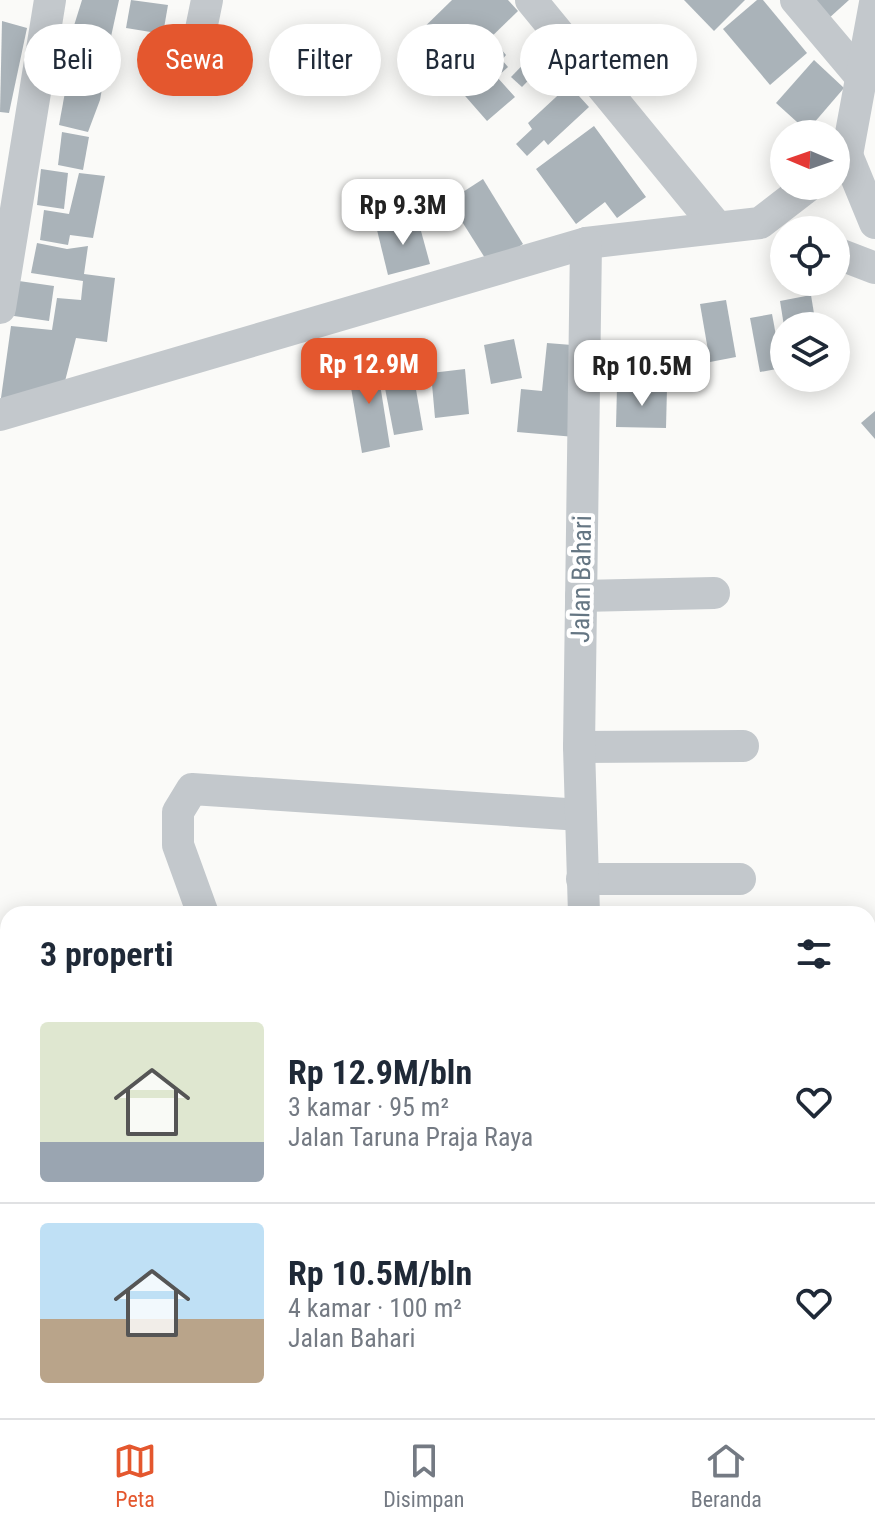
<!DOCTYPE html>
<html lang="id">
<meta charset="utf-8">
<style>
:root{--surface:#fff;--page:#f6f6f7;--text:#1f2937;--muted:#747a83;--line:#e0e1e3;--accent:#e4572e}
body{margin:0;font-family:"Roboto Condensed",sans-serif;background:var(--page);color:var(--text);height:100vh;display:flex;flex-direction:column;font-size:30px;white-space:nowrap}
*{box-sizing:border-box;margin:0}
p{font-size:26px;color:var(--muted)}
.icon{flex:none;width:44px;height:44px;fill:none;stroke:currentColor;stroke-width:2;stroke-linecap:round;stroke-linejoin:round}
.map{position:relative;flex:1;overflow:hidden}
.panel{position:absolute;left:0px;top:906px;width:876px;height:512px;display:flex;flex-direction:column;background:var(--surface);border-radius:24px 24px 0 0;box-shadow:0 4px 20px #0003}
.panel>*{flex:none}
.hud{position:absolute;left:24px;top:24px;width:828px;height:72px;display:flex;gap:16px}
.needle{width:52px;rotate:272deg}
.buttons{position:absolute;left:770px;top:120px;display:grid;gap:16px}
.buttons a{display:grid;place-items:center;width:80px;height:80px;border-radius:50%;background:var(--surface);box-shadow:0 4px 20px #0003;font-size:40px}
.price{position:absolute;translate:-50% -68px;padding:0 18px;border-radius:16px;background:#fff;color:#222;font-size:26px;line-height:52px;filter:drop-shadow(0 2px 4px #0008)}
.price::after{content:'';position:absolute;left:50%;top:48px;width:24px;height:18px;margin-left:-12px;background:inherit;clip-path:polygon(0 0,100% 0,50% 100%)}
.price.active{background:var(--accent);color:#fff}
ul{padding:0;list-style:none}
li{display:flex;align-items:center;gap:24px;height:200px;padding:0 40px}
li+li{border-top:2px solid var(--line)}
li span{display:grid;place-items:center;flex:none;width:224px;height:160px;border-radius:8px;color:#555}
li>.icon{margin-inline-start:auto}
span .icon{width:96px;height:96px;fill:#fffc;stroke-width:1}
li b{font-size:34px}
h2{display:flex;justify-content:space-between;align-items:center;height:96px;padding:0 40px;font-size:34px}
.pill{padding:0 28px;border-radius:36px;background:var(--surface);box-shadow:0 4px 20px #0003;font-size:28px;line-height:72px}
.pill.active{background:var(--accent);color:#fff}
.tabs{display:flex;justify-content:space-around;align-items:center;height:112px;border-top:2px solid var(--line);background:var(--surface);font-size:22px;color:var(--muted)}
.tabs a{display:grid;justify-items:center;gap:4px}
.tabs .active{color:var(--accent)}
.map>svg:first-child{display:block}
.building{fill:#aab3b9}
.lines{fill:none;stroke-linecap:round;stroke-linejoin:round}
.minor{stroke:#c3c8cc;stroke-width:32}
.labels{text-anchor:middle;stroke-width:8;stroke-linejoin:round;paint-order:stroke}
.street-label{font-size:26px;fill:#657683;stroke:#fff}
</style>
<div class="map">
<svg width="875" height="1418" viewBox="0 0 875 1418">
<rect width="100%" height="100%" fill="#fafaf8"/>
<g class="building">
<path d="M82,0h37l-12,55 -40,-7z"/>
<path d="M131,0l37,5 -5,29 -37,-6z"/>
<path d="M452,0h56l10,11 -73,71 -37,-39z"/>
<path d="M684,0h61l-31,31z"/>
<path d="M757,0h6l44,53 -37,32 -47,-56z"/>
<path d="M810,0h39l-21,19z"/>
<path d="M2,21l25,7 -18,85 -9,-1z"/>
<path d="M496,43l10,12 -4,5 6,7 -11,10 18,20 -28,24 -35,-40z"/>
<path d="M539,48l11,10 -28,29 -11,-10z"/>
<path d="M72,54l35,7 -7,39 -12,32 -29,-7z"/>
<path d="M814,60l30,28 -37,43 -31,-28z"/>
<path d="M569,85l20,22 -41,38 -4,-5 -17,16 -11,-12 16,-15 -4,-6z"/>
<path d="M594,126l52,71 -29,21 -12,-16 -29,22 -40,-55z"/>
<path d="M62,132l27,5 -6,33 -25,-5z"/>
<path d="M41,169l27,4 -4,36 -27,-4z"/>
<path d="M79,173l26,3 -12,62 -23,-3 -2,10 -28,-5 4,-30 25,4z"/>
<path d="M483,179l40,65 -33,22 -41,-65z"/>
<path d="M418,220l12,44 -42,11 -11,-45z"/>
<path d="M37,243l30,6 21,-3 -4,28 31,4 -8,64 -31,-4 -13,51 -63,16 11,-79 41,4 5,-32 24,2 2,-19 -52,-8z"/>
<path d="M19,281l35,5 -5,35 -35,-5z"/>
<path d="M811,295l5,31h-32l-4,-25z"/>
<path d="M726,300l10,57 -26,5 -10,-58z"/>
<path d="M772,314l10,54 -22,4 -10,-54z"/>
<path d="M514,339l8,39 -31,6 -7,-39z"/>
<path d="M547,343l25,2 3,92 -58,-5 4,-43 21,2z"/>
<path d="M376,359l14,88 -28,6 -15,-89z"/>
<path d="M465,369l4,45 -34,4 -4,-45z"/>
<path d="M414,378l9,52 -29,5 -10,-52z"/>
<path d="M617,387l50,1 -1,40 -50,-1z"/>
<path d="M875,411v28l-14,-16z"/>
</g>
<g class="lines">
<g class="minor">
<path d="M531,0l186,227"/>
<path d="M796,0l65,77"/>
<path d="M198,44l9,-44"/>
<path d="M847,155l28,68"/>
<path d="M836,164l11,-9 28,-152"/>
<path d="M836,253l39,15"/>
<path d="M0,308l50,-308"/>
<path d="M0,415l586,-172 174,-20 48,-37"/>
<path d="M581,596l133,-3"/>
<path d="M579,747l164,-1"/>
<path d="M582,879h158"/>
<path d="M203,914l-25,-69v-33l14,-23 389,26"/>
<path d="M584,914l-5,-167 7,-504"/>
<path d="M0,1312h8"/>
<path d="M739,1410l23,8"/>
<path d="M494,1418l1,-8"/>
</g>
</g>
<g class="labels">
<g class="street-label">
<text transform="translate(581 579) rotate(-89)" y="9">Jalan Bahari</text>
</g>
</g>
</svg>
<div class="buttons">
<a><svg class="needle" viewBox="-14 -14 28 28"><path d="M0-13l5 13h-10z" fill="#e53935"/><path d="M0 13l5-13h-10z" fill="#747a83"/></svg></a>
<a><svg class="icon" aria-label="locate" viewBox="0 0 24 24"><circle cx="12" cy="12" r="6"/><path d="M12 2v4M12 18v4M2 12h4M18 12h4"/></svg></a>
<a><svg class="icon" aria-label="layers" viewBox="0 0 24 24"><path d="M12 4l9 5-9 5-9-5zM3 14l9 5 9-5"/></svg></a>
</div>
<b class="price" style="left:403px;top:247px">Rp 9.3M</b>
<b class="price active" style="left:369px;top:406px">Rp 12.9M</b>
<b class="price" style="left:642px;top:408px">Rp 10.5M</b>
<div class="hud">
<a class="pill">Beli</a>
<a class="pill active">Sewa</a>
<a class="pill">Filter</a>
<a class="pill">Baru</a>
<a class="pill">Apartemen</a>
</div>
<section class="panel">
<h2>3 properti<svg class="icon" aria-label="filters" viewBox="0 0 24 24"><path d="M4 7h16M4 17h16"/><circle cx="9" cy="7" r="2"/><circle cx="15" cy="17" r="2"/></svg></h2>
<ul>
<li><span style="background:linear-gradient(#dfe7d0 75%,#9aa5b1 0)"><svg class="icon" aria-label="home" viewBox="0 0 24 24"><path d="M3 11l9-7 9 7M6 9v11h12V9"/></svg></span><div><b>Rp 12.9M/bln</b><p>3 kamar · 95 m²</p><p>Jalan Taruna Praja Raya</p></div><svg class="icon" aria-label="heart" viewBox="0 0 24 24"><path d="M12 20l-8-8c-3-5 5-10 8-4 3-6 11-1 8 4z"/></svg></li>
<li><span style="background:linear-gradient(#bfe0f5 60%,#b9a48a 0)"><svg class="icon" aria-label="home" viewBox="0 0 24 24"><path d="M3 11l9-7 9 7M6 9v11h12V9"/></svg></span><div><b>Rp 10.5M/bln</b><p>4 kamar · 100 m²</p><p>Jalan Bahari</p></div><svg class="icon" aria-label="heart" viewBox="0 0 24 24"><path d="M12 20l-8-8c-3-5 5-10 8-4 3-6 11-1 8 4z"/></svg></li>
</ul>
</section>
</div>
<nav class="tabs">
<a class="active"><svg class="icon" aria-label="map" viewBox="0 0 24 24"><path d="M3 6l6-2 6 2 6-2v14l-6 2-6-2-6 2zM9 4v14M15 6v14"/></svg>Peta</a>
<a><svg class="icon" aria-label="saved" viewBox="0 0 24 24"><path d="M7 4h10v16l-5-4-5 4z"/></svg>Disimpan</a>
<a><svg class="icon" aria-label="home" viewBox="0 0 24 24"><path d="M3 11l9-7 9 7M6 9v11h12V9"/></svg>Beranda</a>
</nav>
